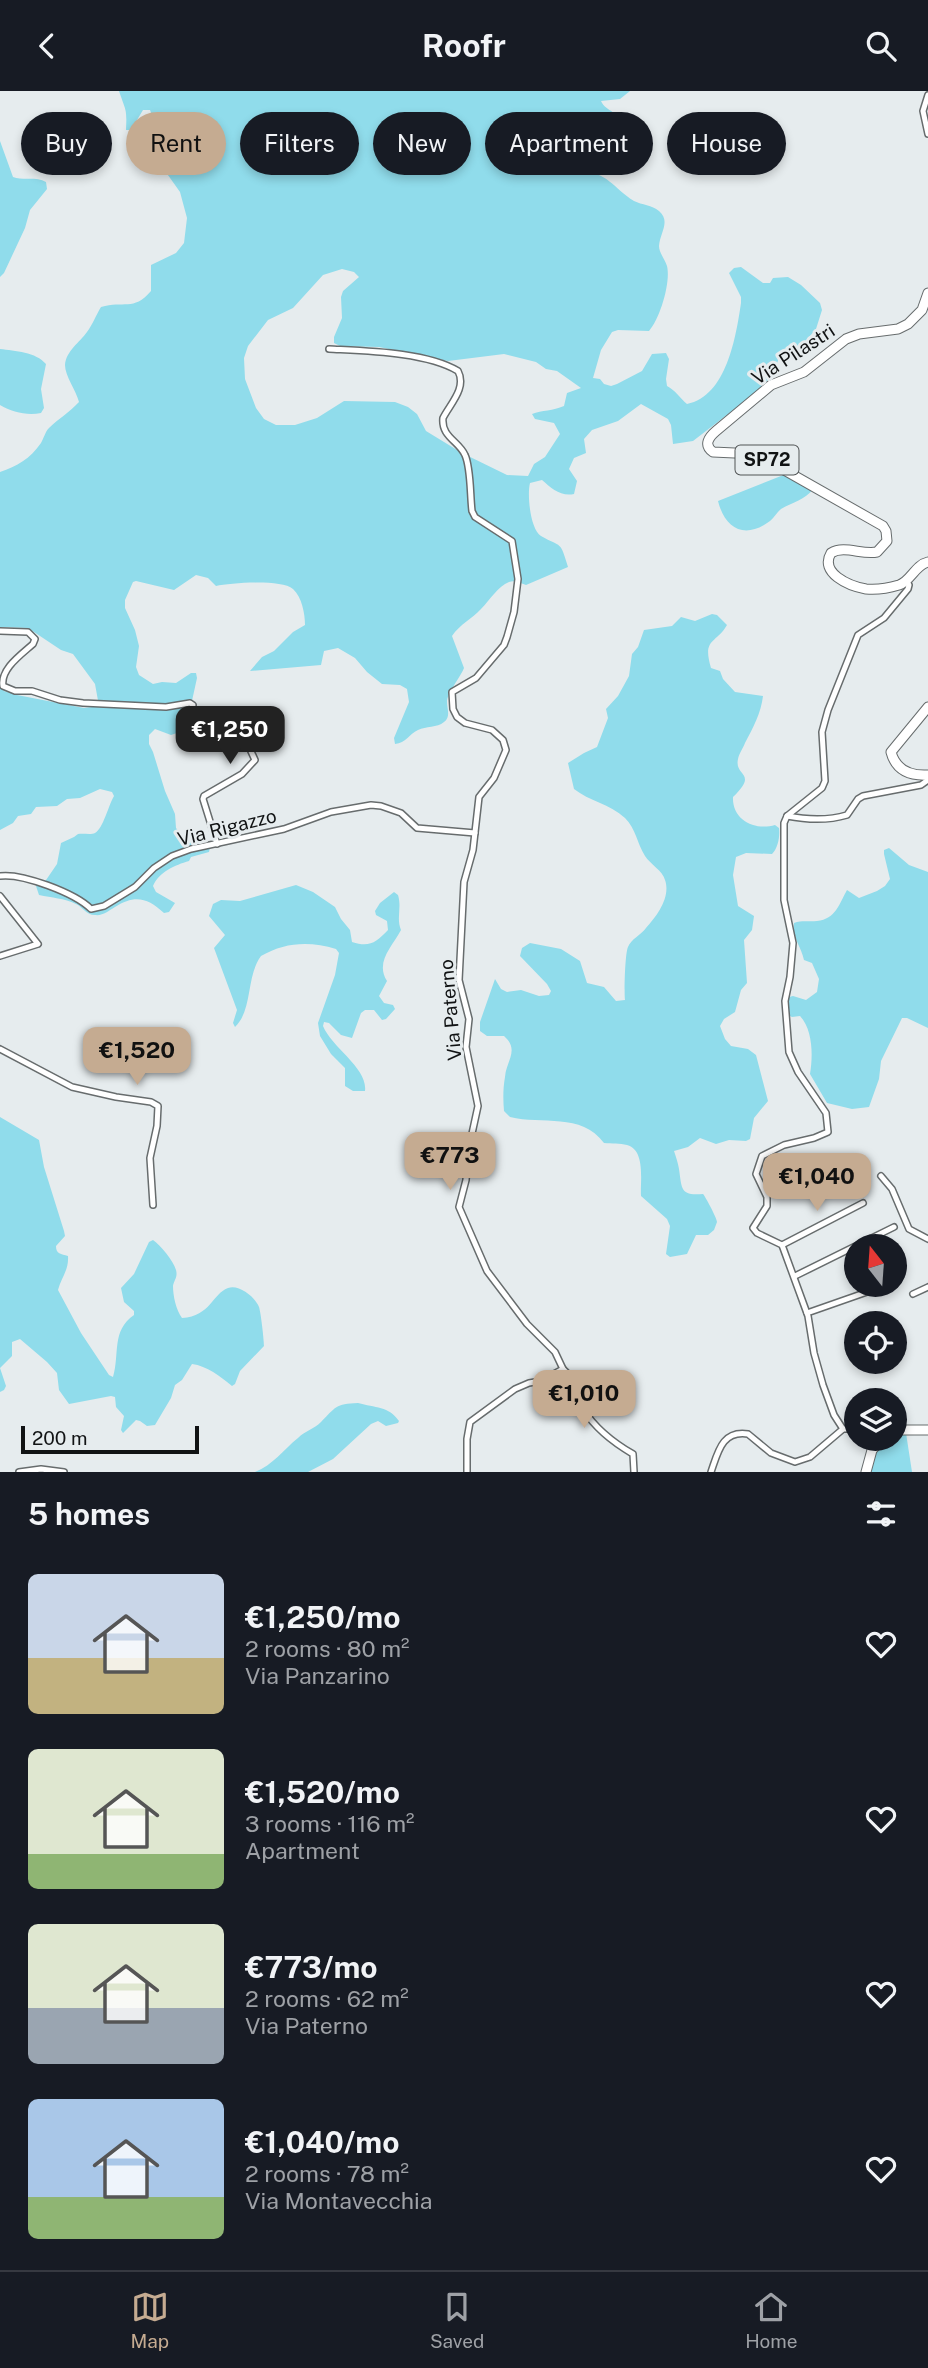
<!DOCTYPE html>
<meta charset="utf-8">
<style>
:root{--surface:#171b24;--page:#242831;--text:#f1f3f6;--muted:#9ea1a6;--line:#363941;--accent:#c5ab91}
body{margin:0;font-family:"Public Sans",sans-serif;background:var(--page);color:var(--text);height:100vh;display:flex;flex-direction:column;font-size:26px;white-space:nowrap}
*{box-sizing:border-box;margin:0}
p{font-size:23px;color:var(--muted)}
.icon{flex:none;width:38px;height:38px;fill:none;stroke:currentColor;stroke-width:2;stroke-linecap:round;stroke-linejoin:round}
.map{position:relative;height:1381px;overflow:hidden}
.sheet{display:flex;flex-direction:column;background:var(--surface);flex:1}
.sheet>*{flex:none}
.banner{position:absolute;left:21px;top:21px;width:887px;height:63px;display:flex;gap:14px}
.needle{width:46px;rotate:343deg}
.buttons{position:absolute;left:844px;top:1143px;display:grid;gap:14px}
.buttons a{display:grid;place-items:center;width:63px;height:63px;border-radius:50%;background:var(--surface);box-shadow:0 4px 10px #0003;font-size:35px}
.scale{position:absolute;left:21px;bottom:18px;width:178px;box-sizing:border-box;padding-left:7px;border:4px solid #111314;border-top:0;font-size:19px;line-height:24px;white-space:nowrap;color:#111314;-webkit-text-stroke:5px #e6ecee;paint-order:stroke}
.price{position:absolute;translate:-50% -60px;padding:0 16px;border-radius:14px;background:var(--accent);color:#111;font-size:23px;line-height:46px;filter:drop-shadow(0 2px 4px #0008)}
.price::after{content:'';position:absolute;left:50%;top:42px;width:21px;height:16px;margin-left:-10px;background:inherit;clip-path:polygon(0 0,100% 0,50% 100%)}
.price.selected{background:#222;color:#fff}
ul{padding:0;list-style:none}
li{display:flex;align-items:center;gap:21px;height:175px;padding:0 28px}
li span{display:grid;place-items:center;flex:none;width:196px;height:140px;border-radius:10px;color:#555}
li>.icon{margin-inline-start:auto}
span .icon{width:84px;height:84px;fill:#fffc;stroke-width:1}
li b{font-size:30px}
h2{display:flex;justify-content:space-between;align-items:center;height:84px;padding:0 28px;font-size:30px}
.chip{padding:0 24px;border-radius:32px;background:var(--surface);box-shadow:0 4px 10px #0003;font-size:24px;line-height:63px}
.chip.selected{background:var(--accent);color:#111}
header{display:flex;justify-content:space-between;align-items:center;height:91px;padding:0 28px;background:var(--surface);font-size:32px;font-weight:700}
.tab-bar{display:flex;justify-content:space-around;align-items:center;height:98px;border-top:2px solid var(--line);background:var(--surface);font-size:19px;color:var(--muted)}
.tab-bar a{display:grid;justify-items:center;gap:4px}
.tab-bar .selected{color:var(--accent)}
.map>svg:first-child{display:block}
.green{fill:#90dceb;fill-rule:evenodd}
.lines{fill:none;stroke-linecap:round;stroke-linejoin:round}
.street-casing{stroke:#676c6d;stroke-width:8}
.primary-casing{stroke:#676c6d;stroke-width:11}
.street{stroke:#fff;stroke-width:5}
.primary{stroke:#fff;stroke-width:9}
.labels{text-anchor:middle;stroke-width:6;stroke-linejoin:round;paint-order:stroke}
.shield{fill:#e6ecee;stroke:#515455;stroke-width:2}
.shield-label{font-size:18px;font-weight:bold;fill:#111314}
.street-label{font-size:19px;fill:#111314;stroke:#e6ecee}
</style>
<header><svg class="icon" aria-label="back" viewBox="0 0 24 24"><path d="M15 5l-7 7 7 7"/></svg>Roofr<svg class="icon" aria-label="search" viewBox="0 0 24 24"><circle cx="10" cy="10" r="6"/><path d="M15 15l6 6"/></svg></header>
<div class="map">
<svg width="928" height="1381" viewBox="0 0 928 1381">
<rect width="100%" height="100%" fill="#e6ecee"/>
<g class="green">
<path d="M119,0h511l-10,8 -19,2c5,11 19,11 23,23l-18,3 -19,-2 -9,-9c-28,-7 -35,4 -35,29 -1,7 -4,15 1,21 10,13 24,3 35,4 30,3 33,17 55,31 8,4 18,4 25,10 12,10 1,22 0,35 0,7 6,13 8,20 4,16 -7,53 -18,65l-31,-1 -6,2 -11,18 -8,28 7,1 4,5 7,2 6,-2 25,-13 10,-17 14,-1 3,6 -3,20 1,7c8,4 13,12 20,18 40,-8 49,-68 54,-101v-6l-12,-24 5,-5 7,-1 22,16h7l3,-5 15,-1 13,8 19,18 2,7 -6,19 -13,15 -23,11 -7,20 -19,19 -61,47 -20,3 -2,-19 -3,-6 -27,-15 -23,17 -26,9 -8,9 2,14 -12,5 -5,11 8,12 -3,13c-13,3 -23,-6 -32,-14l-12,3c-3,11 0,46 11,53 21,12 19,4 27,31l-42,18c-6,-2 -11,-5 -17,-3 -11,4 -19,18 -28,27 -9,10 -21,15 -29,27l12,32c-4,10 -17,25 -17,34 0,7 4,15 -3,20 -7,6 -18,4 -26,8 -9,4 -12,13 -23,14l-1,-6 15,-36 -2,-13 -7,-4 -18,-1 -15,-12 -12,-14 -17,-10 -14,3 -3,14 -71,6 12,-14 12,-6 19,-19 12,-7c0,-11 -3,-28 -12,-36 -12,-10 -62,-6 -77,-3l-8,-8 -12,-3 -22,15 -38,-9 -3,1 -8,18v8l10,22 4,16 -3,21 3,8 14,9 9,-2 14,1 15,-10h5l1,5 -9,41 -5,12 -12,4 -16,-6 -6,6v9l4,8 12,39 10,23 1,14 12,15c9,-2 16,-3 22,4l-1,5 -18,5 -2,4c-14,4 -30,11 -36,25l3,6 19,11 -6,9 -5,1c-16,-15 -29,-19 -49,-6 -7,4 -12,9 -20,8 -9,0 -11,-7 -19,-11 -12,-6 -24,-6 -37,-9l-3,-9 8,-3 13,-19 4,-21 13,-6 4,-3c5,-1 13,1 17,-1 8,-4 14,-29 19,-37l-2,-4 -12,-3 -20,9 -13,1 -10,7 -21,1 -5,7 -13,2 -5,7 -13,7v-146l4,7 13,4 67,13 15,-2 -4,-22 -22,-30 -12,-4 -33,-22 -28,-1v-155c17,-6 30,-13 41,-29 3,-5 4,-11 8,-15 9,-9 21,-16 30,-26 -3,-12 -14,-26 -14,-37 1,-14 15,-23 22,-33 6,-8 9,-17 14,-25 23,-7 32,5 50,-16v-26l25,-12 8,-10 3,-25 -7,-26 -22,-31 -5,-43 -3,-8h-7l-12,20h-5c1,-22 0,-18 -7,-39zM342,178l12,3 5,5 -16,14 -2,6 1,21 -8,19v6l6,3 39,1 69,14 56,-7 32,8 10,7 11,2 24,17 -14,5 -3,13c-11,5 -22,4 -32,8l3,5 19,4 6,11 -15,23 -11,7 -6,12 -21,-1 -45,-22 -36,-22 -9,-17 -9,-7 -13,-5 -51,-1 -27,17 -22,7h-19l-12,-6 -8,-11 -11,-29 -1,-21 4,-12 20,-26 25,-12 30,-33z"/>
<path d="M0,50l13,36c11,4 23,-1 33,5l1,7 -17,21 -5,18 -21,45 -4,4z"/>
<path d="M0,258c15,2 36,3 46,15l-5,25 3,19 -3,5c-14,3 -29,-1 -41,-8z"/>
<path d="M786,383l27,15c-8,11 -20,13 -32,20 -4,3 -7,9 -11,12 -25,19 -45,8 -52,-20z"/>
<path d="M712,523l5,1 10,10c-11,19 -25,13 -16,43l9,3 3,8 12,13 28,4c-2,17 -10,32 -18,47 -2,5 -6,11 -7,16 -4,18 21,13 -5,38 -1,23 22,34 42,28l4,3c1,9 -1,20 -7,26l-26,-1 -10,4 -3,18 5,31 16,10 -2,14 -8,10 3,43 -6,7 -6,22 -11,7 -4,7 5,13 6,7 17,3 8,6 12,46 -14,17 -4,21 -4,2 -17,-1 -13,4 -16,-6 -12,9 -14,4c2,6 4,12 5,18 3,20 1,27 24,25 2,2 14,24 14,28l-3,8 -6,5h-12l-9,19 -17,3 -4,-3 4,-28 -3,-7 -26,-23c-1,-14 5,-46 -14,-51 -7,-2 -15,-1 -23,-2 -23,-31 -62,-18 -94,-26l-6,-6c-1,-11 -1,-23 1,-34 1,-16 15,-27 -1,-41h-17l-7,-5v-9l15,-43 6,10 6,3 14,-2 18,6 10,-1 2,-4 -4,-7 -27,-28 2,-8 8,-5 31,6 19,12 7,22 17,4 12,14 9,-1c-1,-6 0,-47 3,-53 3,-8 13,-12 18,-19 11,-12 25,-31 19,-48 -2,-9 -15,-16 -20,-24 -8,-13 -9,-27 -20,-38 -15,-14 -36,-17 -51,-29l-6,-26 16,-10 13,-6 11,-29 -2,-9 12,-13 11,-20 3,-22 6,-7 6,-17 28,-4 9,-9 14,4z"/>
<path d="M889,757l20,17 19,7v156l-21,-10h-5l-21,43 -2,18 -10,28 -17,2 -25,-6 -17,-29c3,-18 3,-44 -10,-58l-8,1 -4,-2 1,-18 4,-1 13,4 11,-8 2,-13 -7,-16 -8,-3c-3,-14 -12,-22 -10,-37 8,-3 15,-1 23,-2 19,-2 22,-17 30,-31l12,8 18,-7 8,-5 5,-7 -6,-25v-4z"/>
<path d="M296,794l17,7 22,15 6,12 9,11 2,12c18,6 24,0 36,-12l-1,-9 -11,-6 -1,-4 5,-8 14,-11 4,3c4,13 -2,23 3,35 -9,17 -26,32 -14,51l-8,15 5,7 9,2 2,4 -9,10 -4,1 -8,-10h-9l-4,3 -9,25 -11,-3 -12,-12 -5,-1 -1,4c9,22 45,42 42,65h-12l-8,-5v-18l-14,-14 -11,-18 -2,-13 17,-48 4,-22 -3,-4c-26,-8 -51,-7 -75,7 -15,20 -8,54 -26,71l-2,-4 4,-13 -23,-62 11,-13 -16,-19 4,-12 8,-4 19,1z"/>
<path d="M0,1026l39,23 5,27 20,64 1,5 -9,10c0,8 5,8 12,10 1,14 -7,22 -10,34l23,43 28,42 4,2c7,-23 -2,-46 21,-62v-4l-10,-9 -3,-14 13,-14 15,-32 4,-2c8,6 20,20 23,30 2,7 -2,10 -3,16 0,10 3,24 9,32 29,-2 30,-24 46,-30 11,-4 27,9 31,19 2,6 5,33 5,39l-24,25 -5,13 -3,2c-12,-10 -25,-20 -40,-22l-10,16 -7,5 -4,13 -16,27 -8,1 -7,-5 -4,-1 -13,13 -2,-3 3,-14 -8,-9 -1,-10 -4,-1 -42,8 -10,-14 -2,-17 -10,-11 -27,-23 -8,3v14l-12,12 6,18 -2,4 -4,2z"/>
<path d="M358,1312c17,5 31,3 41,18l-1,2 -12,3 -8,-5 -7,3 -38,35 -25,13h-53c18,-7 28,-22 43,-34 7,-7 16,-9 23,-16 15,-15 14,-18 37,-19z"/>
<path d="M906,1342l6,39h-42c7,-26 11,-32 36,-39z"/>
</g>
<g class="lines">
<g class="street-casing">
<g id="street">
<path d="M928,4l-5,16 5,23"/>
<path d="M329,258c37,2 97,3 129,22 9,17 -8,33 -15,47 -2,19 16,23 22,37 6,13 5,40 7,56l3,6 37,24 6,38 -4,33 -7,25 -3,8 -28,33 -24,14 1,17 4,8 8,6 27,7 11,10 3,10 -12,28 -15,19 -6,53 -9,32 -5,98 10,39 -3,28 12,59 -10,46 -2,28 -7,27 28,64 40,53 28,28 8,17 -22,12 -12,2 -14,6 -45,33 -3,17v33"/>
<path d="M0,540l28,1 7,7 -2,5c-11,10 -33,25 -30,42l12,5h17l28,9 23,3 83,4 24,-4 3,2 -1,5 3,9 54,28 6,13 -13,14 -38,22 -1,3 14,45"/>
<path d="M787,725c21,4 40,5 60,-1l11,-16 5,-3 58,-11 7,-5"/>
<path d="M0,785c22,-3 75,17 91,33l13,-3 31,-19 19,-19 18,-12 19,-7 93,-20 47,-17 40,-7 10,1 20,7 16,15 58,5"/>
<path d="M0,805l38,48 -38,12"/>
<path d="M0,958l72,38 44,10 35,5 7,4 -1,20 -7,32 3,47"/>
<path d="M881,1085l11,13 17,40 19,10"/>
<path d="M782,1154l81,-42"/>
<path d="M795,1185l99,-49"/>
<path d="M913,1203l15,-7"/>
<path d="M807,1222l60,-21"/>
<path d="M563,1278c17,15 10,24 20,40 12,19 31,34 50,45l1,18"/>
<path d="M843,1338l-9,-14 -11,-30 -9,-32 -6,-37 -26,-71 -25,-12 -4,-5 14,-22v-9l-11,-23 6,-18 22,-11 30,-7 14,-6 -2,-19 -28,-41 -9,-20 -4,-51 5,-24 3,-34 -9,-43v-77l3,-7 35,-28 3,-7 -3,-49 6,-22 30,-75 26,-17 24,-29 1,-4 -2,-4"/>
<path d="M19,1381l22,-3 23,3"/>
<path d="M711,1381c7,-20 11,-42 37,-38l23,19 24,9 15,-5 33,-28h13"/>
</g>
</g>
<g class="primary-casing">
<g id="primary">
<path d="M928,202l-6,17 -14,14 -10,5 -39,5 -13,5 -42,33 -33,13 -55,46c-7,6 -13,14 -3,21l43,2 127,72 3,5 1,10 -10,11c-15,3 -33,-7 -46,1 -12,20 18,33 35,36 10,1 23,-1 33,-4 12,-4 16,-20 29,-23"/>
<path d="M928,616l-37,45c5,19 20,24 37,23"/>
<path d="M894,1341l5,-2h29"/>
<path d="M866,1381l6,-22 10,-11"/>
</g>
</g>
<use href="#street" class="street"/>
<use href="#primary" class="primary"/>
</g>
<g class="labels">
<rect class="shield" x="735.5" y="354.5" width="63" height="29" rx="5"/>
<g class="shield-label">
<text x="767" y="375">SP72</text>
</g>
<g class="street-label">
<text transform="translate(793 263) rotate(-33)" y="7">Via Pilastri</text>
<text transform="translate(227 736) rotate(-14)" y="7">Via Rigazzo</text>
<text transform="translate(450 919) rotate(-95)" y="7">Via Paterno</text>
</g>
</g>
</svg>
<div class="buttons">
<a><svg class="needle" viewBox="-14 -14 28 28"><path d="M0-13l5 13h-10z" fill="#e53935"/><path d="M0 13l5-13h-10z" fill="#9ea1a6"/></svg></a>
<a><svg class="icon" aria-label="locate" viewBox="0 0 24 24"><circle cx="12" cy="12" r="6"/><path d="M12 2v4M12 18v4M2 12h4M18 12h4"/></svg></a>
<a><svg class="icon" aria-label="layers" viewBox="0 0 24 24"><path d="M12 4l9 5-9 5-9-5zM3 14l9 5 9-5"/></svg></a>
</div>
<div class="scale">200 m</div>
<b class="price selected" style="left:230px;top:675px">€1,250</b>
<b class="price" style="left:137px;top:996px">€1,520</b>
<b class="price" style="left:450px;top:1101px">€773</b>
<b class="price" style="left:817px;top:1122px">€1,040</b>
<b class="price" style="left:584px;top:1339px">€1,010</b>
<div class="banner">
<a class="chip">Buy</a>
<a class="chip selected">Rent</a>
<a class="chip">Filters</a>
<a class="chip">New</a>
<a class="chip">Apartment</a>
<a class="chip">House</a>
</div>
</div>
<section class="sheet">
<h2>5 homes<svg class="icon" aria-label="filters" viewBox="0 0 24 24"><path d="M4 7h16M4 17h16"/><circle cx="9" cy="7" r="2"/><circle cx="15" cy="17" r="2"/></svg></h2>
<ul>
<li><span style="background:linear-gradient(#c9d6e8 60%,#c2b280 0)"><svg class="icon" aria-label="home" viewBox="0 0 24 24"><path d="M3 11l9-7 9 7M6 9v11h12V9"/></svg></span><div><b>€1,250/mo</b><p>2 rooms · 80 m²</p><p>Via Panzarino</p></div><svg class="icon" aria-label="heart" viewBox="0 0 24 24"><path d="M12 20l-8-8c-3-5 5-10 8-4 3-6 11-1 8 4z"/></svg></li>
<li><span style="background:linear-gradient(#dfe7d0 75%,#8fb573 0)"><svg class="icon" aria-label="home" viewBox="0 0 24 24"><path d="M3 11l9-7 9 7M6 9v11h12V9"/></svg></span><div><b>€1,520/mo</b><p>3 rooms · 116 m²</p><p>Apartment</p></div><svg class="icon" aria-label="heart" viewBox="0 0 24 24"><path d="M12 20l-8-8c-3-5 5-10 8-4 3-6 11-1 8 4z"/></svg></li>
<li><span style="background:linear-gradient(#dfe7d0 60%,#9aa5b1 0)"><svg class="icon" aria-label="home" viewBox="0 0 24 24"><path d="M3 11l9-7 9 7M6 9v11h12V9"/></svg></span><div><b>€773/mo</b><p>2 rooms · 62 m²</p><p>Via Paterno</p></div><svg class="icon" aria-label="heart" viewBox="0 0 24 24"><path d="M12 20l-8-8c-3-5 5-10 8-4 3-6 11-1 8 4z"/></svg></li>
<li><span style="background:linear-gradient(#a9c7e8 70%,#8fb573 0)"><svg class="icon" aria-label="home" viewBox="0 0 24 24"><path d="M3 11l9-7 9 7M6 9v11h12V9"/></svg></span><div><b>€1,040/mo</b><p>2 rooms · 78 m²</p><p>Via Montavecchia</p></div><svg class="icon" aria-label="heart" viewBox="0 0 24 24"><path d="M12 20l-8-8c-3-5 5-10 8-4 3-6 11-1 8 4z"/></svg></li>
</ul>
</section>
<nav class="tab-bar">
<a class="selected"><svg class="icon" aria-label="map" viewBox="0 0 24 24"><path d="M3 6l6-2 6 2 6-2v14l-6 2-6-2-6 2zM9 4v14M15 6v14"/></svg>Map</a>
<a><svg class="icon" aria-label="saved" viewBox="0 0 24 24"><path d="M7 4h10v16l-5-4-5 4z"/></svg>Saved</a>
<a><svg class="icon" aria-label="home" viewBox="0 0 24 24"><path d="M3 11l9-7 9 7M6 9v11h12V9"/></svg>Home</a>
</nav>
